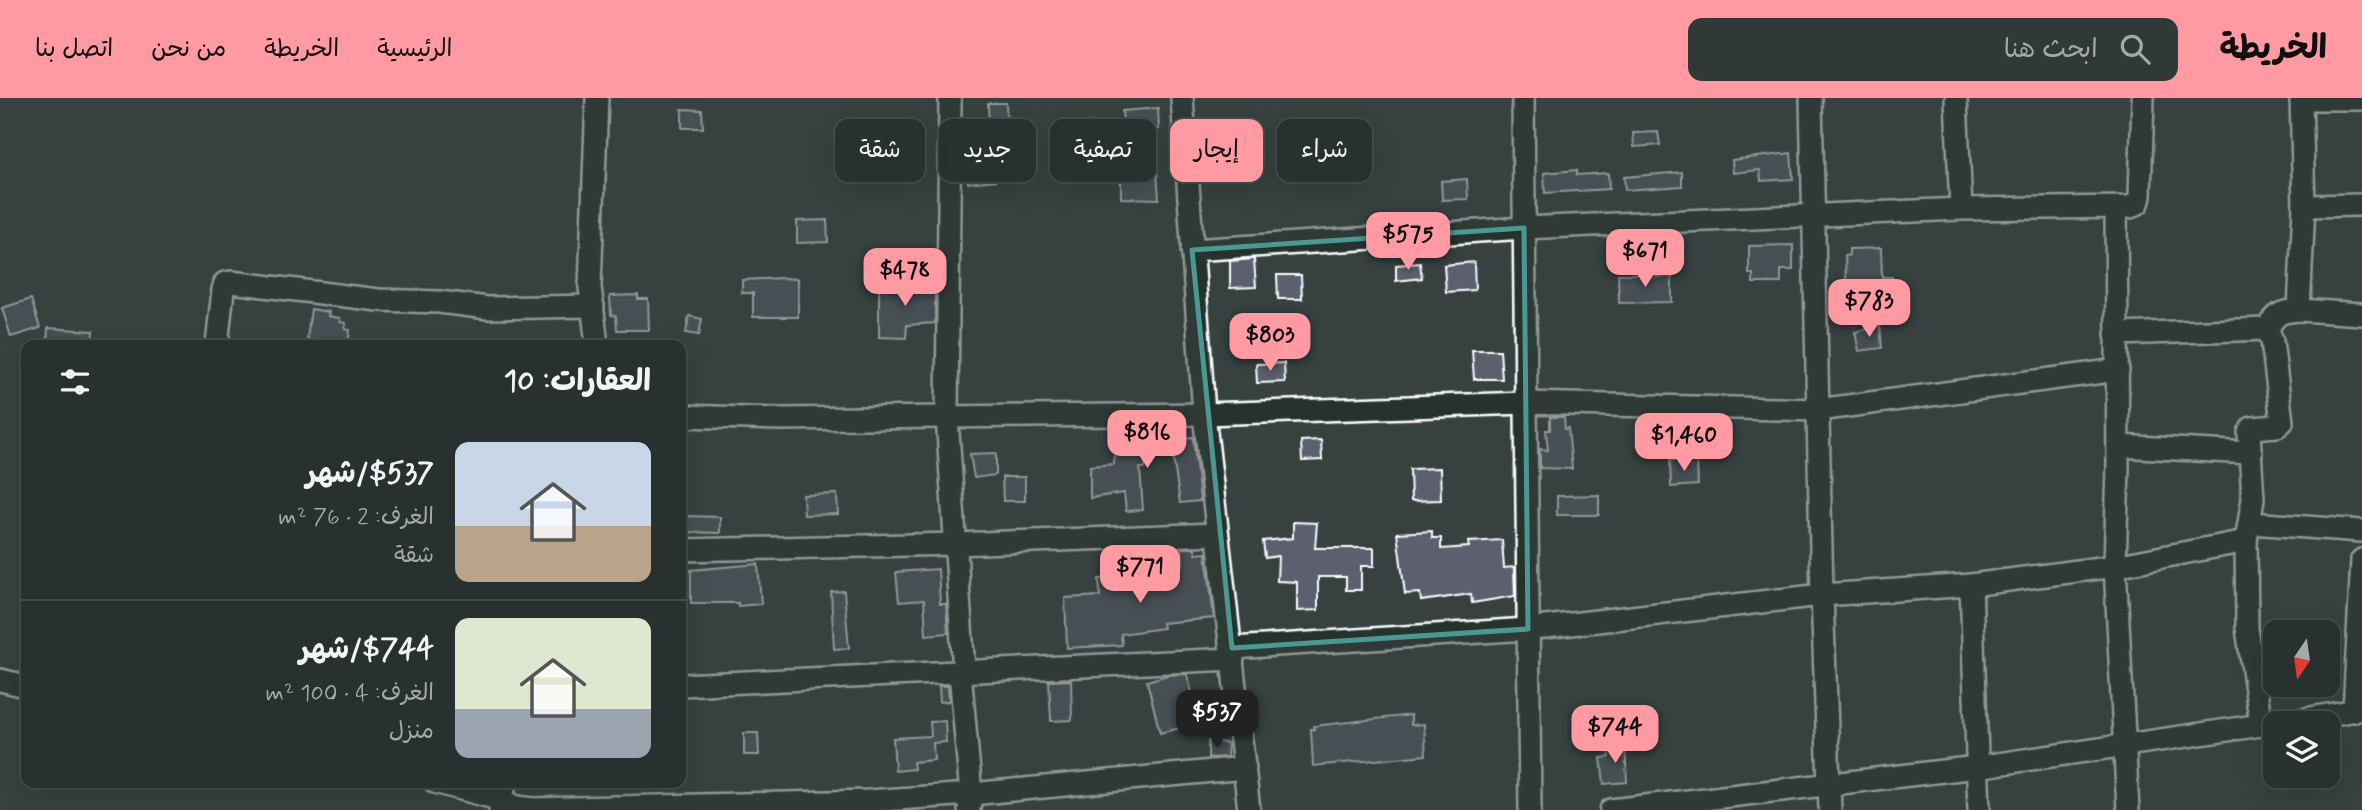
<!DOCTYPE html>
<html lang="ar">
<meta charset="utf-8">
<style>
:root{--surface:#283130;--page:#303938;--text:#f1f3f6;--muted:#a5a9ab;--line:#444c4c;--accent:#ff9aa2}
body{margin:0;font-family:Mynerve,"Playpen Sans Arabic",sans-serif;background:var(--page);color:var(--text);direction:rtl;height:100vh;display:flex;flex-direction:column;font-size:26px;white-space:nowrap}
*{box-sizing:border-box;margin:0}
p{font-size:23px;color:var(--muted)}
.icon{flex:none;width:38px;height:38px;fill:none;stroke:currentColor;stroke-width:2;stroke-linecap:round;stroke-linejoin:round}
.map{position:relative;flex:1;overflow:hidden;direction:ltr}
.panel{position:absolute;left:21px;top:242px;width:665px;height:448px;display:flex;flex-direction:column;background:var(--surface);border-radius:14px;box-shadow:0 7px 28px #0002,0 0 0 2px var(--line);direction:rtl}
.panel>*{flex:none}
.banner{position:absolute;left:707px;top:21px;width:665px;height:63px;direction:rtl;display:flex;gap:14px}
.needle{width:46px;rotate:193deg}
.buttons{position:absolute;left:2263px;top:522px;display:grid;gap:14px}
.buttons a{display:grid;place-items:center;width:77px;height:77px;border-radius:14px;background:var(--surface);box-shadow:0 7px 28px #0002,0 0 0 2px var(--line);font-size:35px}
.price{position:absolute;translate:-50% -60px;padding:0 16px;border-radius:14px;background:var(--accent);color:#111;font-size:23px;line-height:46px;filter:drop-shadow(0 2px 4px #0008)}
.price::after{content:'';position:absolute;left:50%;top:42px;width:21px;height:16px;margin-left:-10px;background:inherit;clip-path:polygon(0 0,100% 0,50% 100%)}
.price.selected{background:#222;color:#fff}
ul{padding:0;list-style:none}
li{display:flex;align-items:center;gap:21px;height:175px;padding:0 35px}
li+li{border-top:2px solid var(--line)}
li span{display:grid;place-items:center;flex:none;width:196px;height:140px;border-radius:14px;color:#555}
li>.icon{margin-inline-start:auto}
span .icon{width:84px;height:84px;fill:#fffc;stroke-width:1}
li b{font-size:30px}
h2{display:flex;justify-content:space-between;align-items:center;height:84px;padding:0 35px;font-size:30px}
.pill{padding:0 24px;border-radius:14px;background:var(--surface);box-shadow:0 7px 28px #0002,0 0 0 2px var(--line);font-size:24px;line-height:63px}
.pill.selected{background:var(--accent);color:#111}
header{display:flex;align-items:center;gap:42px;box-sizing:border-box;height:98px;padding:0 35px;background:var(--accent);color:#111}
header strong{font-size:33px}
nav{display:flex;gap:38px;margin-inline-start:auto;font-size:24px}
.search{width:490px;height:63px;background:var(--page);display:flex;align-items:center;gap:18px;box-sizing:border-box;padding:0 24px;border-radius:14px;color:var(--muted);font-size:26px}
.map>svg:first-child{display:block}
.building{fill:#5c616e;stroke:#fff;stroke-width:2}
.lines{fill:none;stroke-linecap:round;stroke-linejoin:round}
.minor-casing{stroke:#fff;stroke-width:26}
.minor{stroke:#26332d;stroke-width:21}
.marked{fill:none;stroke:#4b9892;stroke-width:5;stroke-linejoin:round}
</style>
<header>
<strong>الخريطة</strong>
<div class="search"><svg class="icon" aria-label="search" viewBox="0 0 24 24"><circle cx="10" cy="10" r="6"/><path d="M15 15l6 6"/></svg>ابحث هنا</div>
<nav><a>الرئيسية</a><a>الخريطة</a><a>من نحن</a><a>اتصل بنا</a></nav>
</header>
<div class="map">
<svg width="2362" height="712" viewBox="0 0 2362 712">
<rect width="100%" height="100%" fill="#364140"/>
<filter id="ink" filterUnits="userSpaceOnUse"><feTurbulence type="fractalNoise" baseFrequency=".0143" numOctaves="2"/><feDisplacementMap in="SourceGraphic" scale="14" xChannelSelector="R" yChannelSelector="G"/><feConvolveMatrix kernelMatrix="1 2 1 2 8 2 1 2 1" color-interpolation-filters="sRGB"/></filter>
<g filter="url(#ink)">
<g class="building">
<path d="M988,5h18l1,28h-18z"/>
<path d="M1158,10l1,21 -33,2 2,27 -28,1 -1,-16 -12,-1 1,-19 35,1 -1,-13z"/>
<path d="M682,11l20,1 1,18h-21z"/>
<path d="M1658,34l2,13 -26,2 -1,-14z"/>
<path d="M979,42h19l-2,40 -28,3 -2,-18 13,-2z"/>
<path d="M1791,55l2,26 -32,2 -1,-11 -27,3 -1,-13z"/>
<path d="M1157,72l2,29 -38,-1v-25z"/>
<path d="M1577,72v5l31,-2 1,16 -64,4 -1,-20z"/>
<path d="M1682,74v14l-57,4 -1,-13z"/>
<path d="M1467,81l1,20 -26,1 -1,-19z"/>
<path d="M827,122l1,22 -31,1v-22z"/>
<path d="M1793,147v25h-12v13h-28v-9h-4v-28z"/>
<path d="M1881,150l1,29h10v26l-45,-1 -2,-46 4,-1v-6z"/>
<path d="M1254,161l2,28 -26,1v-27z"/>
<path d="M1474,164l1,28 -29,2 -2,-27z"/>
<path d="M1420,165l2,15 -26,3v-16z"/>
<path d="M1618,176h38v3l16,-1v26l-53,1z"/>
<path d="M1277,177h24l1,24h-24z"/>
<path d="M782,180l16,1v38h-45v-24h-11v-13z"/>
<path d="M879,185l56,2v38l-28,2 -1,13 -27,-1z"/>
<path d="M638,197v4h10l1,31h-32l-1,-14 -5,-1 -1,-19z"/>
<path d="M31,201l9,29 -29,9 -9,-29z"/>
<path d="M311,211l18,3 -1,4 12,2v4l6,1 -1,6 5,1 -2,15h-16l-25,-6z"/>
<path d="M689,218l13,3 -3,16 -13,-2z"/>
<path d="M1880,228l2,22 -23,3 -4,-19z"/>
<path d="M48,230l45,3 -1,14h-45z"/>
<path d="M1472,252h28l2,29h-28z"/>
<path d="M1284,265l1,19 -28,1 -1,-19z"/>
<path d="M1550,319h14l1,12 3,-1 4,41 -32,-1v-19l8,1 -2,-20h4z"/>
<path d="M1181,333v7l12,-1 7,64 -20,2 -8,-53h-27v18h-5l3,42 -17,1 -2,-18 -34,5v-32l24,-2v-15l30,-1 -1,-16z"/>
<path d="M1321,342l1,20 -20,1 -1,-20z"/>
<path d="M996,355v22l-22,3 -4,-24z"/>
<path d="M1697,361l1,26 -27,2 -1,-27z"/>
<path d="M1440,370l1,32 -30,1 -1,-32z"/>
<path d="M1002,379h23v24h-22z"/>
<path d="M837,396l1,20 -34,1 -1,-20z"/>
<path d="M1599,397v20h-42v-19z"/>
<path d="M687,418l33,1v16l-33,-1z"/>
<path d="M1293,424l24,1 -2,25h59v18h-13v24h-15v-13h-28v33l-21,1v-29l-20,-1 1,-25 -13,2 -2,-17 30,-3z"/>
<path d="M1432,433v7h9v11l28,-2 -1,-5 34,-2 2,28 10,-1 1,29 -43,7 -1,-9 -50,7 -1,-8 -15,1 -8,-61z"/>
<path d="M1182,450h13l1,6 10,-1 8,65 -52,5 1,5 -42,6 1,11 -55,3 -2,-50 35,-2 -1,-17 38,-2v4l40,-5 -1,-11h7z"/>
<path d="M758,466l3,40 -23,2v-3h-47v-33z"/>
<path d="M938,471l2,35h6l2,29 -22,2 -2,-35 -25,2 -3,-30z"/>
<path d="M844,493l5,57 -15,1 -3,-57z"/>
<path d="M1187,576l13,49 -40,10 -13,-52 21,-6z"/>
<path d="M1071,582l1,40 -21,1 -2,-40z"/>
<path d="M939,588h9l1,15 -9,1z"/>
<path d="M1411,617v10l13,-1 2,31 -113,11 -2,-37h3l-1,-3z"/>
<path d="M945,623l1,21 -13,1 1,17 -21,2 1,7 -19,2 -2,-33 38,-2 -1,-14z"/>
<path d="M744,635h14l1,22h-15z"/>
<path d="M1208,643l20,2 -1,14 -19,1z"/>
<path d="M1625,645l2,39 -23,2 -3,-26 9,-1 -2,-12z"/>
</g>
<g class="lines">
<g class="minor-casing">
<g id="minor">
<path d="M597,0l-7,189 7,58"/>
<path d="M950,0l-3,319 17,254"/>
<path d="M1182,0l22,316 45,396"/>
<path d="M1523,0l7,712"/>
<path d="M1811,0l11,497 8,215"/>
<path d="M1956,0l5,111"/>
<path d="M2301,1h61"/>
<path d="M2304,108l58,-1"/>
<path d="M2116,110l2,259 -3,99 13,244"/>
<path d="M1192,152l332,-22 437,-19 169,-2 8,-4 2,-7 3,-98"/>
<path d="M2299,212l63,4"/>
<path d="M2116,236l152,-5c7,-16 15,-18 31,-19l5,-104 -3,-108"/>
<path d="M217,247l6,-55 2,-7 6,-1 147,18 61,2 49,6 105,-2"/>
<path d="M681,318l100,3 423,-5 322,-11 292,7 300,-40"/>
<path d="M2118,348l133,7"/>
<path d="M2250,425l112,8"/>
<path d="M681,452l275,-6 260,-10"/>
<path d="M1971,487l8,225"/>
<path d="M1232,550l296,-19 294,-34 149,-10 144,-19 131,-25"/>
<path d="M960,574l11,122 -2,16"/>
<path d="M0,582l26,6"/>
<path d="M681,587l552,-26"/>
<path d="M2354,613l8,-151"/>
<path d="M2282,625l80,-14"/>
<path d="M2261,627l-14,-97 -1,-87 7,-42 -4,-66 3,-5 25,-2 5,-4 -10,-81 -4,-12"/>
<path d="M435,684l67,18 -2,10"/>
<path d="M505,684l-3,18 15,7 16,2 335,-8 103,-7 274,-26"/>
<path d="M1611,712l366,-43 298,-44"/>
</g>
</g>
<use href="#minor" class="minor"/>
</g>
</g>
<path d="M0 0H2362V712H0ZM1524,130l4,401 -296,19 -40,-398z" fill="#364140" fill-opacity=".55" fill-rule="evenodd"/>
<path class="marked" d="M1524,130l4,401 -296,19 -40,-398z"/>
</svg>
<div class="buttons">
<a><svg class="needle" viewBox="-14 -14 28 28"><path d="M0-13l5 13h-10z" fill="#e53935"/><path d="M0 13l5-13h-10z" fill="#a5a9ab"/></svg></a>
<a><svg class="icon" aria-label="layers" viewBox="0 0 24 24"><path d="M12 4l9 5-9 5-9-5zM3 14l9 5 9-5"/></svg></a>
</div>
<b class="price" style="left:1408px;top:174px">$575</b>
<b class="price" style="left:1645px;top:191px">$671</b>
<b class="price" style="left:905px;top:210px">$478</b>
<b class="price" style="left:1869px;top:241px">$783</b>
<b class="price" style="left:1270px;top:275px">$803</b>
<b class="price" style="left:1147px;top:372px">$816</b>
<b class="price" style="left:1684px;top:375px">$1,460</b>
<b class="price" style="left:1140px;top:507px">$771</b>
<b class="price selected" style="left:1217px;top:652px">$537</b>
<b class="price" style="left:1615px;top:667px">$744</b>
<div class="banner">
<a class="pill">شراء</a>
<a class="pill selected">إيجار</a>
<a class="pill">تصفية</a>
<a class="pill">جديد</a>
<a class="pill">شقة</a>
</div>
<section class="panel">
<h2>العقارات: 10<svg class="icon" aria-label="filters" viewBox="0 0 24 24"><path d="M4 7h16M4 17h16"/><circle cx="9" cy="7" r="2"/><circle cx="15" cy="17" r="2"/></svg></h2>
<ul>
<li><span style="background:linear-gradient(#c9d6e8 60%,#b9a48a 0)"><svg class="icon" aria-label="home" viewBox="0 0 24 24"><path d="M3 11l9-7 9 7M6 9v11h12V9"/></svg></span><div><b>$537/شهر</b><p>الغرف: 2 · 76 m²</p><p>شقة</p></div></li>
<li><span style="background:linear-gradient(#dfe7d0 65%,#9aa5b1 0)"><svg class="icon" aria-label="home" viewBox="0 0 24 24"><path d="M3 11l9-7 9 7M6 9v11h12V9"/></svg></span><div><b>$744/شهر</b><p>الغرف: 4 · 100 m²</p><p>منزل</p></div></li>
</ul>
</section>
</div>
